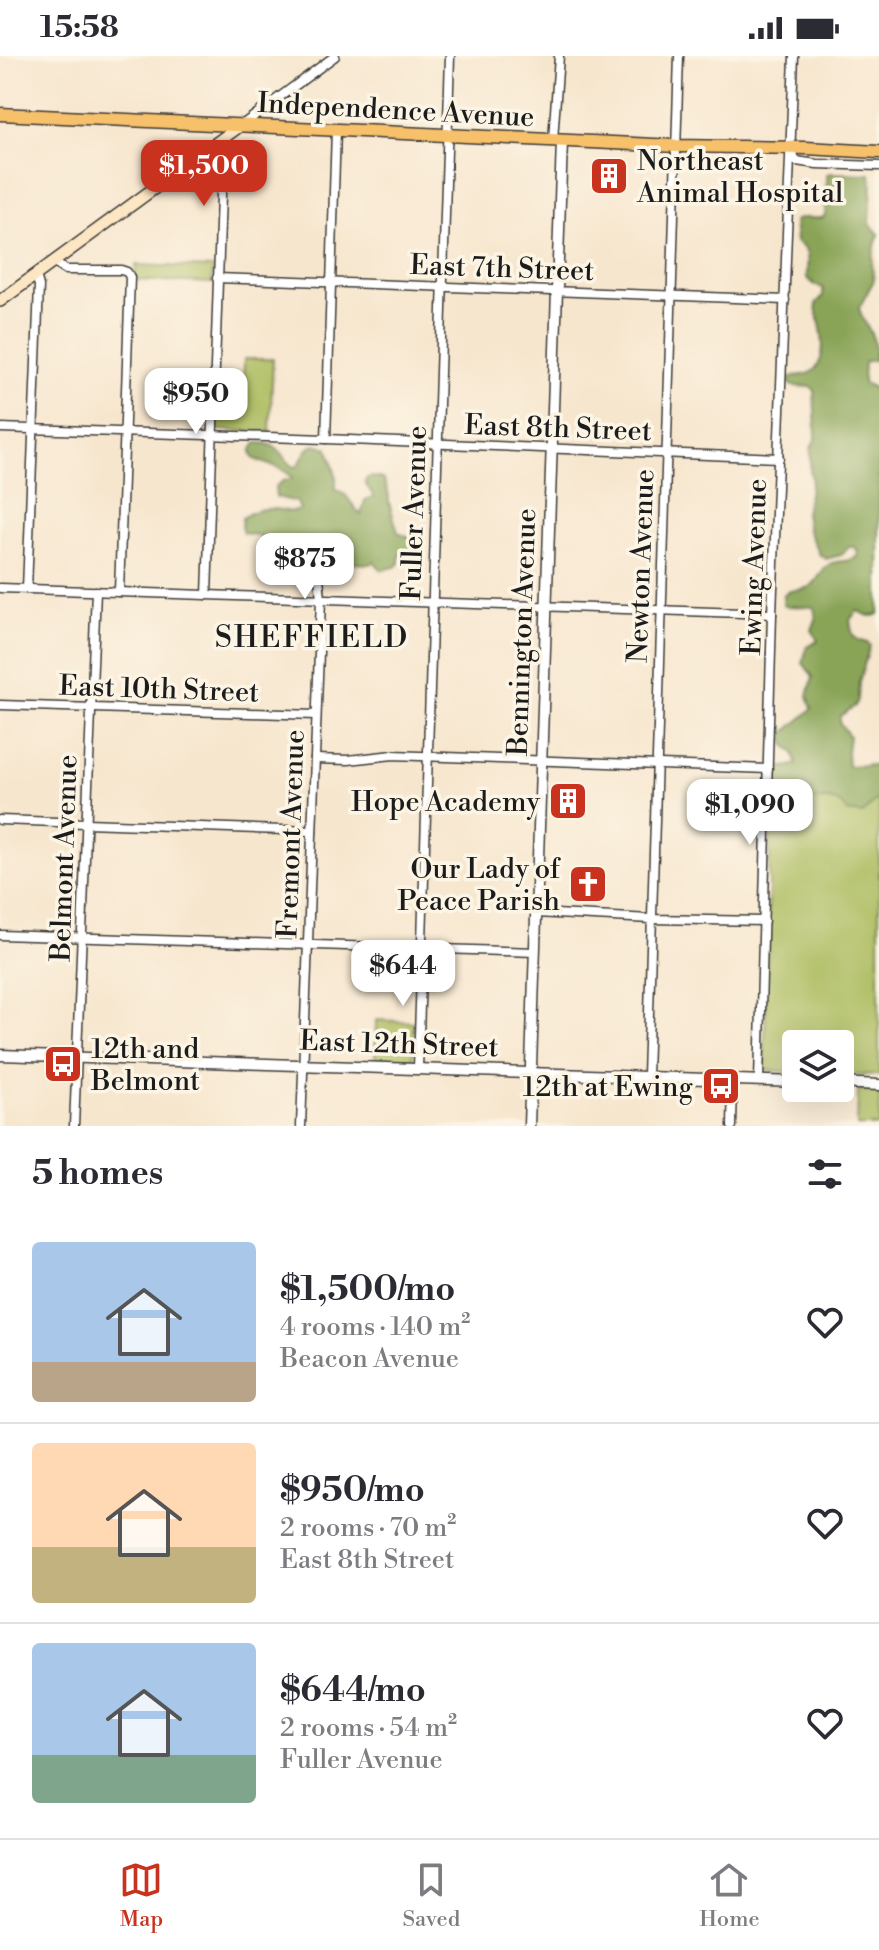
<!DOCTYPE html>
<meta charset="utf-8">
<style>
:root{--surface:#fff;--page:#f2f2f3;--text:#2b2b33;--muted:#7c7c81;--line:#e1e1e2;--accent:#c8321e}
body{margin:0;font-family:"Libre Bodoni",serif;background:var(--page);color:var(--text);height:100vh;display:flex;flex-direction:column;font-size:30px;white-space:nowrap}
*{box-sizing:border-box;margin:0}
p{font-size:26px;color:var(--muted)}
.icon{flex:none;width:44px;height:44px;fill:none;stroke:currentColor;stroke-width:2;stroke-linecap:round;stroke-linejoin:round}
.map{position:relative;height:1070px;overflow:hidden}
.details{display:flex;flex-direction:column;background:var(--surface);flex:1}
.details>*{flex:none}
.controls{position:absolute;left:782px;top:974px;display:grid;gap:16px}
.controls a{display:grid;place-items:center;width:72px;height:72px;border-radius:8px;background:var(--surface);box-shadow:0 8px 32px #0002;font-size:40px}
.price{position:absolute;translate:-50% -68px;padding:0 18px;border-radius:16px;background:#fff;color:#222;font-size:26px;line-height:52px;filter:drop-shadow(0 2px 4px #0008)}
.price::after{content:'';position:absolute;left:50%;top:48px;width:24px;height:18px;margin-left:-12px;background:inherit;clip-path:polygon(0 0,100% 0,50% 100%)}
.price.current{background:var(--accent);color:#fff}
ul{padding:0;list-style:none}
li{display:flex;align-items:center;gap:24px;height:200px;padding:0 32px}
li+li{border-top:2px solid var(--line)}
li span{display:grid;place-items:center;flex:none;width:224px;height:160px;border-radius:8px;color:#555}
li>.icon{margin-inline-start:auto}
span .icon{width:96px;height:96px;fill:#fffc;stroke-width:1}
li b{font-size:34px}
h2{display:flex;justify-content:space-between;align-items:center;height:96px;padding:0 32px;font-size:34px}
.status{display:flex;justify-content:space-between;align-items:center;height:56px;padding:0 40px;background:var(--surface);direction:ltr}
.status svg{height:22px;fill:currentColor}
.tabs{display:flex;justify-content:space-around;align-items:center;height:112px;border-top:2px solid var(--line);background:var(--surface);font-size:22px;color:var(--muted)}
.tabs a{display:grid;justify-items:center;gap:4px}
.tabs .current{color:var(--accent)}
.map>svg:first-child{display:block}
.green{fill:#acbc5f;stroke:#646c3e;stroke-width:2}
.forest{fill:#89a456;stroke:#526039;stroke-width:2}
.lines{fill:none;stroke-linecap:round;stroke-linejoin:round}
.minor-casing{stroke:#3d3a37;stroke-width:11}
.tertiary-casing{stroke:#3d3a37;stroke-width:13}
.secondary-casing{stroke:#3d3a37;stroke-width:14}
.primary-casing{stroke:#3d3a37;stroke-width:15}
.minor{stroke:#fff;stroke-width:8}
.tertiary{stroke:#fff;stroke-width:10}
.secondary{stroke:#fce6c4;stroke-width:11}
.primary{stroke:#f7c06b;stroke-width:12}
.labels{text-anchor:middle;stroke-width:7;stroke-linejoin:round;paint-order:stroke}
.street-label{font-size:28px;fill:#1c1c1c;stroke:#fcf5e5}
.poi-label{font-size:28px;fill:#1c1c1c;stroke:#fcf5e5;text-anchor:end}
.neighbourhood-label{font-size:30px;letter-spacing:2px;fill:#1c1c1c;stroke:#fcf5e5}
</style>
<div class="status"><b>15:58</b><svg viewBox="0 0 49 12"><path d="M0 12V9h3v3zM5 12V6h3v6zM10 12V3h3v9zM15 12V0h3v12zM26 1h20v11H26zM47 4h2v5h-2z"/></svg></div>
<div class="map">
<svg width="879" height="1070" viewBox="0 0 879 1070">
<rect width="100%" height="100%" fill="#fcf5e5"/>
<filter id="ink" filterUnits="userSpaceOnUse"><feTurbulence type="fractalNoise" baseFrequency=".0125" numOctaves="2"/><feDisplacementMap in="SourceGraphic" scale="16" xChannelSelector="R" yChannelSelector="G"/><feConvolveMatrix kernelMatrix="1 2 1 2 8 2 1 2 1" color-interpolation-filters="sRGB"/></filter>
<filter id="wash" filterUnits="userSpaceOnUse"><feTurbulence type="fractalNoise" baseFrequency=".006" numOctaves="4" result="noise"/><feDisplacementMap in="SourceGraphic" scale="32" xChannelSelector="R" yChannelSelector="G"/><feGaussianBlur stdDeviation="1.8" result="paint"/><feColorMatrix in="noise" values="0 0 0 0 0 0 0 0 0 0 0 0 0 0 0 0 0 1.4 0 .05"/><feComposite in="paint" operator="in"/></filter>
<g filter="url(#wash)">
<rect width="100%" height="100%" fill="#f7e6ce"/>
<g class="green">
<path d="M136,209l77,3 -1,15 -77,-3z"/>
<path d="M244,303h29l-3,73 -51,-2 -3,-3 1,-37h26z"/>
<path d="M772,720h107v299l-39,-1v-30h-44v28l-32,-2z"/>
<path d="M376,964l38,2 -1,37 -38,-1z"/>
<path d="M858,1034l21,1v35h-22z"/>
</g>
<g class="forest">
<path d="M831,117l39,1 2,6 -2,44 9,10c-6,15 -9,30 -5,46l-15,28c4,17 20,27 15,52l-10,2 -1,21 10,4 6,15v212c-10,5 -13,0 -22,-3l-7,9c2,15 2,20 18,23l2,3 -11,36 -1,18 -3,6 -15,10v7l9,13 -2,16 1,14 22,-1 9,3v29l-16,17 -16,-2c-7,-15 -25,-12 -39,-12 -11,-9 -22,-6 -35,-5l-5,-4c4,-36 7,-18 29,-27l-3,-11 -9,-9 -2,-8c7,-11 21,-17 29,-28l-4,-12 5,-19 -10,-14 4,-16 11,-6 -6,-11 4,-11 -2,-12 -29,-1 -2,-2 1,-10c9,-6 17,-3 25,-7 10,-5 12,-20 23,-24 9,-3 14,0 25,-6l1,-6 -4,-4h-5l-8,8 -15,4 -6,-4 -12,-24 -3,-18 7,-34 -2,-8 1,-22 5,-13 -2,-46 -2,-3 -20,-1 -3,-3 1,-6c7,-2 14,-1 20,-4 16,-9 14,-34 10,-49 -2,-8 -4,-12 -4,-20l7,-8v-8l-8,-3 -8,-7c-1,-17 6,-25 -11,-36l-2,-21 8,-3h20l3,-3 2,-37v-4z"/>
<path d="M256,387c24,-1 23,12 38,24l4,-1c8,-14 10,-27 30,-18l8,28v14c12,2 16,17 25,25l4,-15 9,-3 -9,-14 1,-4c6,-4 12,-2 18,1l5,16v6l9,30 5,3 8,2 5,6 -1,9 -15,3 -1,9 -4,3 -14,3 -7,-9 -3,3 -17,-1 -6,-6 -3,-7 -18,-8 -10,-1 -17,3 -37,-5 -7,-4 -13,-2 -2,-6 1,-9c12,-9 25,-11 39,-8 8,1 11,3 19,0l-3,-8 -21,-5 -1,-10 8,-6 10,-3c-5,-5 -10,-9 -17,-11 -13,-5 -34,-6 -20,-24z"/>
</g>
</g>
<g filter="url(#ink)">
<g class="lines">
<g class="minor-casing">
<g id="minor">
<path d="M242,69l93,-69"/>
<path d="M553,84l6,-84"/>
<path d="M790,93l6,12 21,3 62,2"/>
<path d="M54,207l12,7h55l6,2 3,5 -11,315"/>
<path d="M217,222l568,22"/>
<path d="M0,372l326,11 453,19"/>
<path d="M326,383l10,-309"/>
<path d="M0,532l772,26"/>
<path d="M27,533l12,-303 -3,-11"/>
<path d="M207,539l16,-457"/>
<path d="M0,649l316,10"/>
<path d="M315,703l33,1 45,-5 375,14"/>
<path d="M0,764l312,11"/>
<path d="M536,857l115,6 113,2"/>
<path d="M0,879l535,17"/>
<path d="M418,1012l32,-1012"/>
<path d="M647,1020l32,-1020"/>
<path d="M759,1025l13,-467 22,-558"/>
<path d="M74,1070l22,-535"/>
<path d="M301,1070l20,-527 -5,-55"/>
<path d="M732,1070l1,-47"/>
</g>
</g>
<g class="tertiary-casing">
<g id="tertiary">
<path d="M0,999l796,27"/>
<path d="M840,1027l39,2"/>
<path d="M529,1070l33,-985"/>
</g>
</g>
<g class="secondary-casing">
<path id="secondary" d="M0,245l241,-176"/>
</g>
<g class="primary-casing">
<path id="primary" d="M0,58l676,32 130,2 73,4"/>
</g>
<use href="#minor" class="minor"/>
<use href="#tertiary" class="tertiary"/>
<use href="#secondary" class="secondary"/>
<use href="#primary" class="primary"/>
</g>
</g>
<defs>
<g id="building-square" transform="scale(2)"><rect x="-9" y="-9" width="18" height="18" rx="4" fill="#c8321e" stroke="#fcf5e5"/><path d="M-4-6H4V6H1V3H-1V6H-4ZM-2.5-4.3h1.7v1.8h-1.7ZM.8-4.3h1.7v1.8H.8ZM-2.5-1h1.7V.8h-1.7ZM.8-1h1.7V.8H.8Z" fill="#fff"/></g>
<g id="church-square" transform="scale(2)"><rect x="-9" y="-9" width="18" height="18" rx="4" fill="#c8321e" stroke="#fcf5e5"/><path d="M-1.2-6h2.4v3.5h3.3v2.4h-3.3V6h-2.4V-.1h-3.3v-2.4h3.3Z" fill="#fff"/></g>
<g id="bus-square" transform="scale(2)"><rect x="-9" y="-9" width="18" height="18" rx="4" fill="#c8321e" stroke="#fcf5e5"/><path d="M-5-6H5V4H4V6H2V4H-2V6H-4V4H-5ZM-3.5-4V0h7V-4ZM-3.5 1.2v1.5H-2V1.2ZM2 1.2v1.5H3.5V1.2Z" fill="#fff"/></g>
</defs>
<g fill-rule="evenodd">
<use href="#building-square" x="609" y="120"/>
<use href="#building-square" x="568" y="745"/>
<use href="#church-square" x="588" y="828"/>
<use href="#bus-square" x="63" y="1008"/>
<use href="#bus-square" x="721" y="1030"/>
</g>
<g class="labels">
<g class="street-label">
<text transform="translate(396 53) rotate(3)" y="10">Independence Avenue</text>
<text transform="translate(502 211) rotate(2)" y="10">East 7th Street</text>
<text transform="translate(558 371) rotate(2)" y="10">East 8th Street</text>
<text transform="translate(413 457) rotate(-88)" y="10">Fuller Avenue</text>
<text transform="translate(640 510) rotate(-88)" y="10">Newton Avenue</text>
<text transform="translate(753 511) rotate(-88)" y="10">Ewing Avenue</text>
<text transform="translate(521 576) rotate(-88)" y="10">Bennington Avenue</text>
<text transform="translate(159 632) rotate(2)" y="10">East 10th Street</text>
<text transform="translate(290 778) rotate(-88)" y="10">Fremont Avenue</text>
<text transform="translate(63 802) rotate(-88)" y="10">Belmont Avenue</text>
<text transform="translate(399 987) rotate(2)" y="10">East 12th Street</text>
</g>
<g class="poi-label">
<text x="637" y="114" text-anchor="start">Northeast<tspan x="637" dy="32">Animal Hospital</tspan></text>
<text x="540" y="755">Hope Academy</text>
<text x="560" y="822">Our Lady of<tspan x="560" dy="32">Peace Parish</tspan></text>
<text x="91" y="1002" text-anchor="start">12th and<tspan x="91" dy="32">Belmont</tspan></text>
<text x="693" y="1040">12th at Ewing</text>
</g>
<g class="neighbourhood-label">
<text x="312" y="591">SHEFFIELD</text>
</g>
</g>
</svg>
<div class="controls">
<a><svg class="icon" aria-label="layers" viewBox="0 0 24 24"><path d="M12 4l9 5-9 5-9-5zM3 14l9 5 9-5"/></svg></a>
</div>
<b class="price current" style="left:204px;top:152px">$1,500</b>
<b class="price" style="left:196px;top:380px">$950</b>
<b class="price" style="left:305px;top:545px">$875</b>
<b class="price" style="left:750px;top:791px">$1,090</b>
<b class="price" style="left:403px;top:952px">$644</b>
</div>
<section class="details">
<h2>5 homes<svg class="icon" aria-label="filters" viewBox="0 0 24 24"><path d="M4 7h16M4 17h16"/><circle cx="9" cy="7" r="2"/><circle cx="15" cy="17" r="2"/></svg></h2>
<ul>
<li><span style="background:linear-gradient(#a9c7e8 75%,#b9a48a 0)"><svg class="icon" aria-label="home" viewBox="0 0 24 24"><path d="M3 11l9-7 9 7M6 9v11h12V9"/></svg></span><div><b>$1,500/mo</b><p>4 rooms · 140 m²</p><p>Beacon Avenue</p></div><svg class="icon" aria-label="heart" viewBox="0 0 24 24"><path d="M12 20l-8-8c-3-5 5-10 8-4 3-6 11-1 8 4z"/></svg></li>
<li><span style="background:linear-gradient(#ffd9b3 65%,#c2b280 0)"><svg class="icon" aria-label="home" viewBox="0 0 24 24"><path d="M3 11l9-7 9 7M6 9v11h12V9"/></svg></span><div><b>$950/mo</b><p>2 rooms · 70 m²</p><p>East 8th Street</p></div><svg class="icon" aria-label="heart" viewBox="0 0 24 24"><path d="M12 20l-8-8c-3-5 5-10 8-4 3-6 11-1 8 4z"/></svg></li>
<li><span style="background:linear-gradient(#a9c7e8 70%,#7fa58c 0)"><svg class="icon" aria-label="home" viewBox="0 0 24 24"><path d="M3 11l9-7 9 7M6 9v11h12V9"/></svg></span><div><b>$644/mo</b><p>2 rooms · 54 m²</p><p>Fuller Avenue</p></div><svg class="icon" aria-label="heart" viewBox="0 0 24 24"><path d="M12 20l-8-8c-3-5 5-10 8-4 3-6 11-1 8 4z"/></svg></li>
</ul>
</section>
<nav class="tabs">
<a class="current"><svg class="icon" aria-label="map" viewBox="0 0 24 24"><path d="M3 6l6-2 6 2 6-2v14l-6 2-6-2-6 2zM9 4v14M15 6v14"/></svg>Map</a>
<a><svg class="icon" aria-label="saved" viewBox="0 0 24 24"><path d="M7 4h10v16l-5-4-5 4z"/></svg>Saved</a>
<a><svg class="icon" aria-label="home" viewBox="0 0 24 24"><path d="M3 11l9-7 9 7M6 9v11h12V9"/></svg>Home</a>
</nav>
